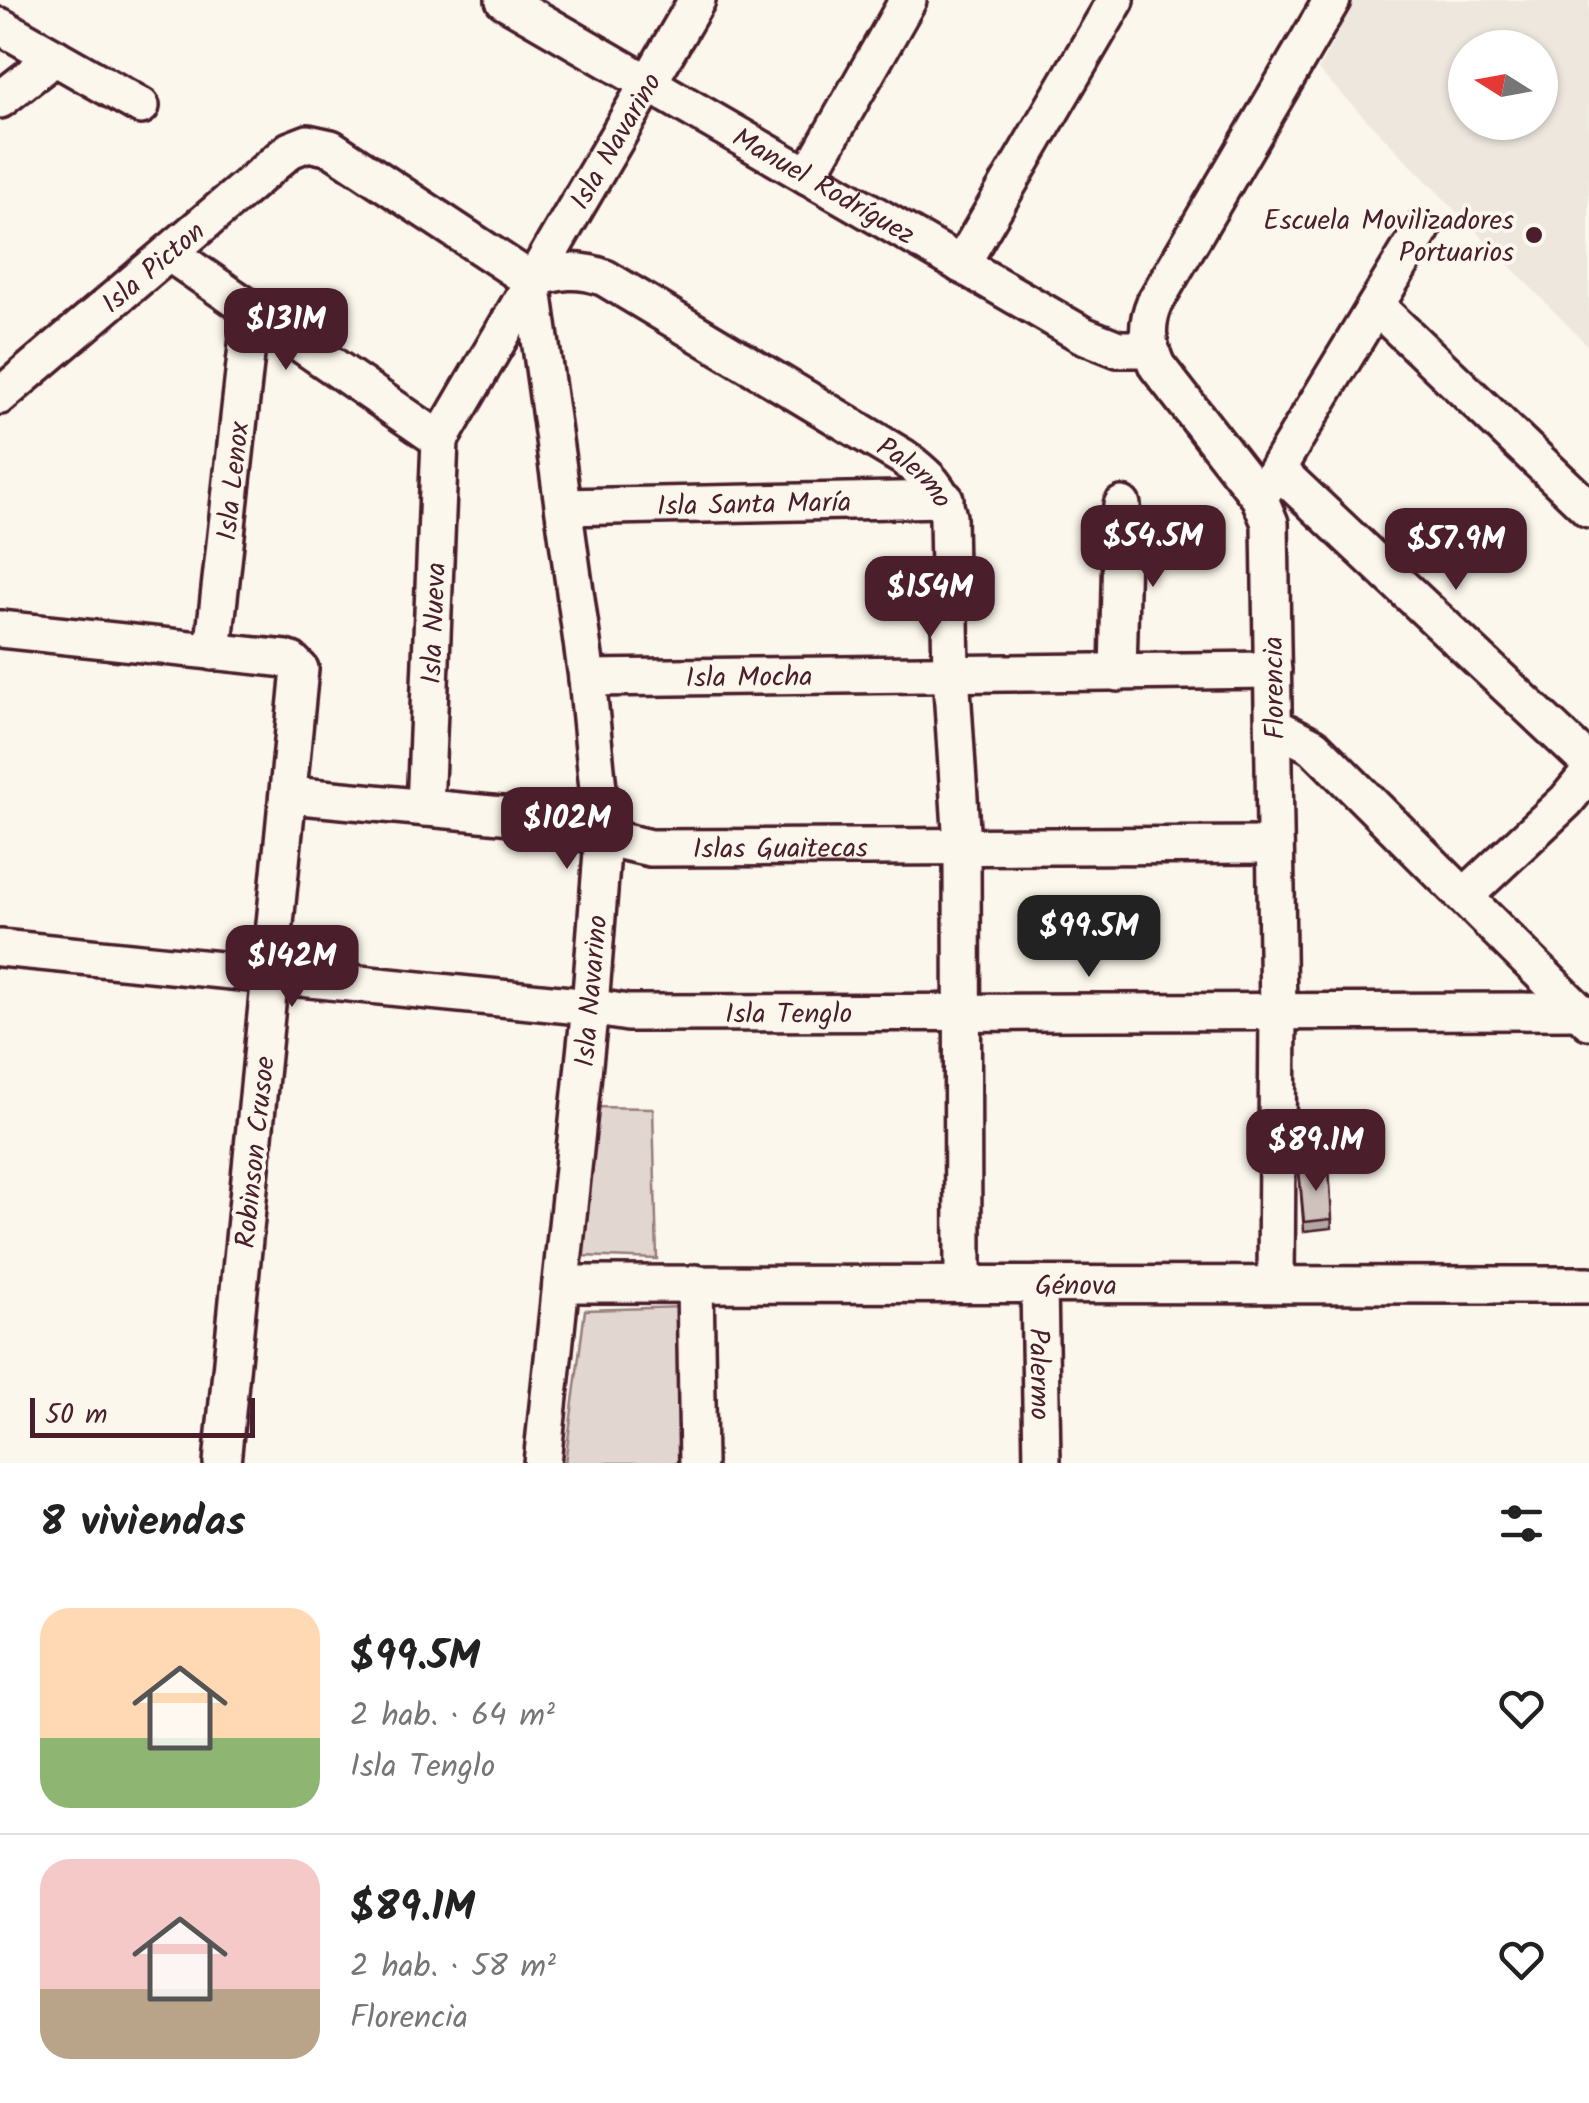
<!DOCTYPE html>
<html lang="es">
<meta charset="utf-8">
<style>
:root{--surface:#fff;--page:#f6f6f6;--text:#222;--muted:#767676;--line:#e0e0e0;--accent:#4a1f2b}
body{margin:0;font-family:Kalam,sans-serif;background:var(--page);color:var(--text);height:100vh;display:flex;flex-direction:column;font-size:38px;white-space:nowrap}
*{box-sizing:border-box;margin:0}
p{font-size:32px;color:var(--muted)}
.icon{flex:none;width:55px;height:55px;fill:none;stroke:currentColor;stroke-width:2;stroke-linecap:round;stroke-linejoin:round}
.map{position:relative;height:1463px;overflow:hidden}
.side{display:flex;flex-direction:column;background:var(--surface);flex:1}
.side>*{flex:none}
.needle{width:65px;rotate:281deg}
.buttons{position:absolute;left:1448px;top:30px;display:grid;gap:20px}
.buttons a{display:grid;place-items:center;width:110px;height:110px;border-radius:50%;background:var(--surface);box-shadow:0 2px 8px #0004;font-size:50px}
.scale{position:absolute;left:30px;bottom:25px;width:225px;box-sizing:border-box;padding-left:10px;border:5px solid #4a1f2b;border-top:0;font-size:28px;line-height:35px;white-space:nowrap;color:#4a1f2b;-webkit-text-stroke:8px #fbf7ec;paint-order:stroke}
.price{position:absolute;translate:-50% -85px;padding:0 22px;border-radius:20px;background:var(--accent);color:#fff;font-size:32px;line-height:65px;filter:drop-shadow(0 2px 5px #0008)}
.price::after{content:'';position:absolute;left:50%;top:60px;width:30px;height:22px;margin-left:-15px;background:inherit;clip-path:polygon(0 0,100% 0,50% 100%)}
.price.on{background:#222;color:#fff}
ul{padding:0;list-style:none}
li{display:flex;align-items:center;gap:30px;height:250px;padding:0 40px}
li+li{border-top:2px solid var(--line)}
li span{display:grid;place-items:center;flex:none;width:280px;height:200px;border-radius:30px;color:#555}
li>.icon{margin-inline-start:auto}
span .icon{width:120px;height:120px;fill:#fffc;stroke-width:1}
li b{font-size:42px}
h2{display:flex;justify-content:space-between;align-items:center;height:120px;padding:0 40px;font-size:42px}
.map>svg:first-child{display:block}
.built{fill:#eee7de;fill-rule:evenodd}
.green{fill:#e2d7d0;stroke:#967b7e;stroke-width:2.5}
.lines{fill:none;stroke-linecap:round;stroke-linejoin:round}
.minor-casing{stroke:#4a1f2b;stroke-width:42}
.minor{stroke:#fbf7ec;stroke-width:35}
.wall{fill:#b2a7a2;stroke:#4a1f2b;stroke-width:2.5}
.building{fill:#cfc2bc;stroke:#4a1f2b;stroke-width:2.5}
.poi-dot{fill:#4a1f2b;stroke:#fbf7ec;stroke-width:4}
.labels{text-anchor:middle;stroke-width:8;stroke-linejoin:round;paint-order:stroke}
.street-label{font-size:28px;fill:#4a1f2b;stroke:#fbf7ec}
.poi-label{font-size:28px;fill:#4a1f2b;stroke:#fbf7ec;text-anchor:end}
</style>
<div class="map">
<svg width="1589" height="1463" viewBox="0 0 1589 1463">
<rect width="100%" height="100%" fill="#fbf7ec"/>
<filter id="ink" filterUnits="userSpaceOnUse"><feTurbulence type="fractalNoise" baseFrequency=".01" numOctaves="2"/><feDisplacementMap in="SourceGraphic" scale="20" xChannelSelector="R" yChannelSelector="G"/><feConvolveMatrix kernelMatrix="1 2 1 2 8 2 1 2 1" color-interpolation-filters="sRGB"/></filter>
<g filter="url(#ink)">
<path class="built" d="M1355,0h234v347l-271,-277zM1465,48h75v74h-75z"/>
<g class="green">
<path d="M591,1107l62,1 4,151 -75,-3z"/>
<path d="M683,1307l-3,156h-115l20,-153z"/>
</g>
<g class="lines">
<g class="minor-casing">
<g id="minor">
<path id="s1" d="M504,0l579,335 35,14h32"/>
<path d="M0,26l141,80"/>
<path d="M0,100l55,-43"/>
<path d="M808,176l100,-176"/>
<path d="M169,253l271,187"/>
<path d="M961,265l155,-265"/>
<path id="s2" d="M532,281c25,-11 47,-13 73,-3l298,179c23,18 39,30 45,60l3,156 11,172 1,439"/>
<path d="M532,281l55,397 16,161 -13,168 -48,456"/>
<path d="M1376,306l213,203"/>
<path id="s3" d="M0,396l290,-246 18,-7 23,5 201,133"/>
<path d="M1278,470l311,293"/>
<path d="M1265,489l157,-260"/>
<path id="s4" d="M564,507l381,-8"/>
<path d="M0,629l286,30 6,2 8,8 -78,794"/>
<path id="s5" d="M213,652l38,-342"/>
<path d="M1118,673l4,-168"/>
<path id="s6" d="M587,678l686,-8"/>
<path d="M1274,726l39,20 276,275"/>
<path id="s7" d="M290,795l222,21 138,32 625,-3"/>
<path id="s8" d="M425,808l15,-368 257,-440"/>
<path d="M1466,895l100,-94 23,-28"/>
<path id="s9" d="M0,948l590,59 38,6 952,-2"/>
<path d="M695,1283l3,180"/>
<path id="s10" d="M561,1284l1028,1"/>
<path id="s11" d="M1039,1284l3,179"/>
<path d="M1276,1284l2,-273 -8,-488 -11,-26 -102,-131c-10,-22 -12,-41 -2,-64l177,-302"/>
</g>
</g>
<use href="#minor" class="minor"/>
</g>
<path class="wall" d="M1329,1168l3,60 -28,3 -5,-62z"/>
<path class="building" d="M1329,1168l3,51 -28,3 -5,-53z"/>
</g>
<circle class="poi-dot" cx="1534" cy="235" r="10"/>
<g class="labels">
<g class="street-label">
<text dy="10" stroke="none"><textPath href="#s8" startOffset="715">Isla Navarino</textPath></text>
<text dy="10" stroke="none"><textPath href="#s1" startOffset="370">Manuel Rodríguez</textPath></text>
<text dy="10" stroke="none"><textPath href="#s3" startOffset="200">Isla Picton</textPath></text>
<text dy="10" stroke="none"><textPath href="#s2" startOffset="442">Palermo</textPath></text>
<text dy="10" stroke="none"><textPath href="#s5" startOffset="172">Isla Lenox</textPath></text>
<text dy="10" stroke="none"><textPath href="#s4" startOffset="190">Isla Santa María</textPath></text>
<text dy="10" stroke="none"><textPath href="#s8" startOffset="185">Isla Nueva</textPath></text>
<text dy="10" stroke="none"><textPath href="#s6" startOffset="162">Isla Mocha</textPath></text>
<text transform="translate(1273 688) rotate(-91)" y="10">Florencia</text>
<text dy="10" stroke="none"><textPath href="#s7" startOffset="495">Islas Guaitecas</textPath></text>
<text transform="translate(590 991) rotate(-85)" y="10">Isla Navarino</text>
<text dy="10" stroke="none"><textPath href="#s9" startOffset="792">Isla Tenglo</textPath></text>
<text transform="translate(254 1152) rotate(-84)" y="10">Robinson Crusoe</text>
<text dy="10" stroke="none"><textPath href="#s10" startOffset="515">Génova</textPath></text>
<text dy="10" stroke="none"><textPath href="#s11" startOffset="90">Palermo</textPath></text>
</g>
<g class="poi-label">
<text x="1514" y="229">Escuela Movilizadores<tspan x="1514" dy="32">Portuarios</tspan></text>
</g>
</g>
</svg>
<div class="buttons">
<a><svg class="needle" viewBox="-14 -14 28 28"><path d="M0-13l5 13h-10z" fill="#e53935"/><path d="M0 13l5-13h-10z" fill="#767676"/></svg></a>
</div>
<div class="scale">50 m</div>
<b class="price" style="left:286px;top:373px">$131M</b>
<b class="price" style="left:1153px;top:590px">$54.5M</b>
<b class="price" style="left:1456px;top:593px">$57.9M</b>
<b class="price" style="left:930px;top:641px">$154M</b>
<b class="price" style="left:567px;top:872px">$102M</b>
<b class="price on" style="left:1089px;top:980px">$99.5M</b>
<b class="price" style="left:292px;top:1010px">$142M</b>
<b class="price" style="left:1316px;top:1194px">$89.1M</b>
</div>
<section class="side">
<h2>8 viviendas<svg class="icon" aria-label="filters" viewBox="0 0 24 24"><path d="M4 7h16M4 17h16"/><circle cx="9" cy="7" r="2"/><circle cx="15" cy="17" r="2"/></svg></h2>
<ul>
<li><span style="background:linear-gradient(#ffd9b3 65%,#8fb573 0)"><svg class="icon" aria-label="home" viewBox="0 0 24 24"><path d="M3 11l9-7 9 7M6 9v11h12V9"/></svg></span><div><b>$99.5M</b><p>2 hab. · 64 m²</p><p>Isla Tenglo</p></div><svg class="icon" aria-label="heart" viewBox="0 0 24 24"><path d="M12 20l-8-8c-3-5 5-10 8-4 3-6 11-1 8 4z"/></svg></li>
<li><span style="background:linear-gradient(#f6c9c9 65%,#b9a48a 0)"><svg class="icon" aria-label="home" viewBox="0 0 24 24"><path d="M3 11l9-7 9 7M6 9v11h12V9"/></svg></span><div><b>$89.1M</b><p>2 hab. · 58 m²</p><p>Florencia</p></div><svg class="icon" aria-label="heart" viewBox="0 0 24 24"><path d="M12 20l-8-8c-3-5 5-10 8-4 3-6 11-1 8 4z"/></svg></li>
</ul>
</section>
